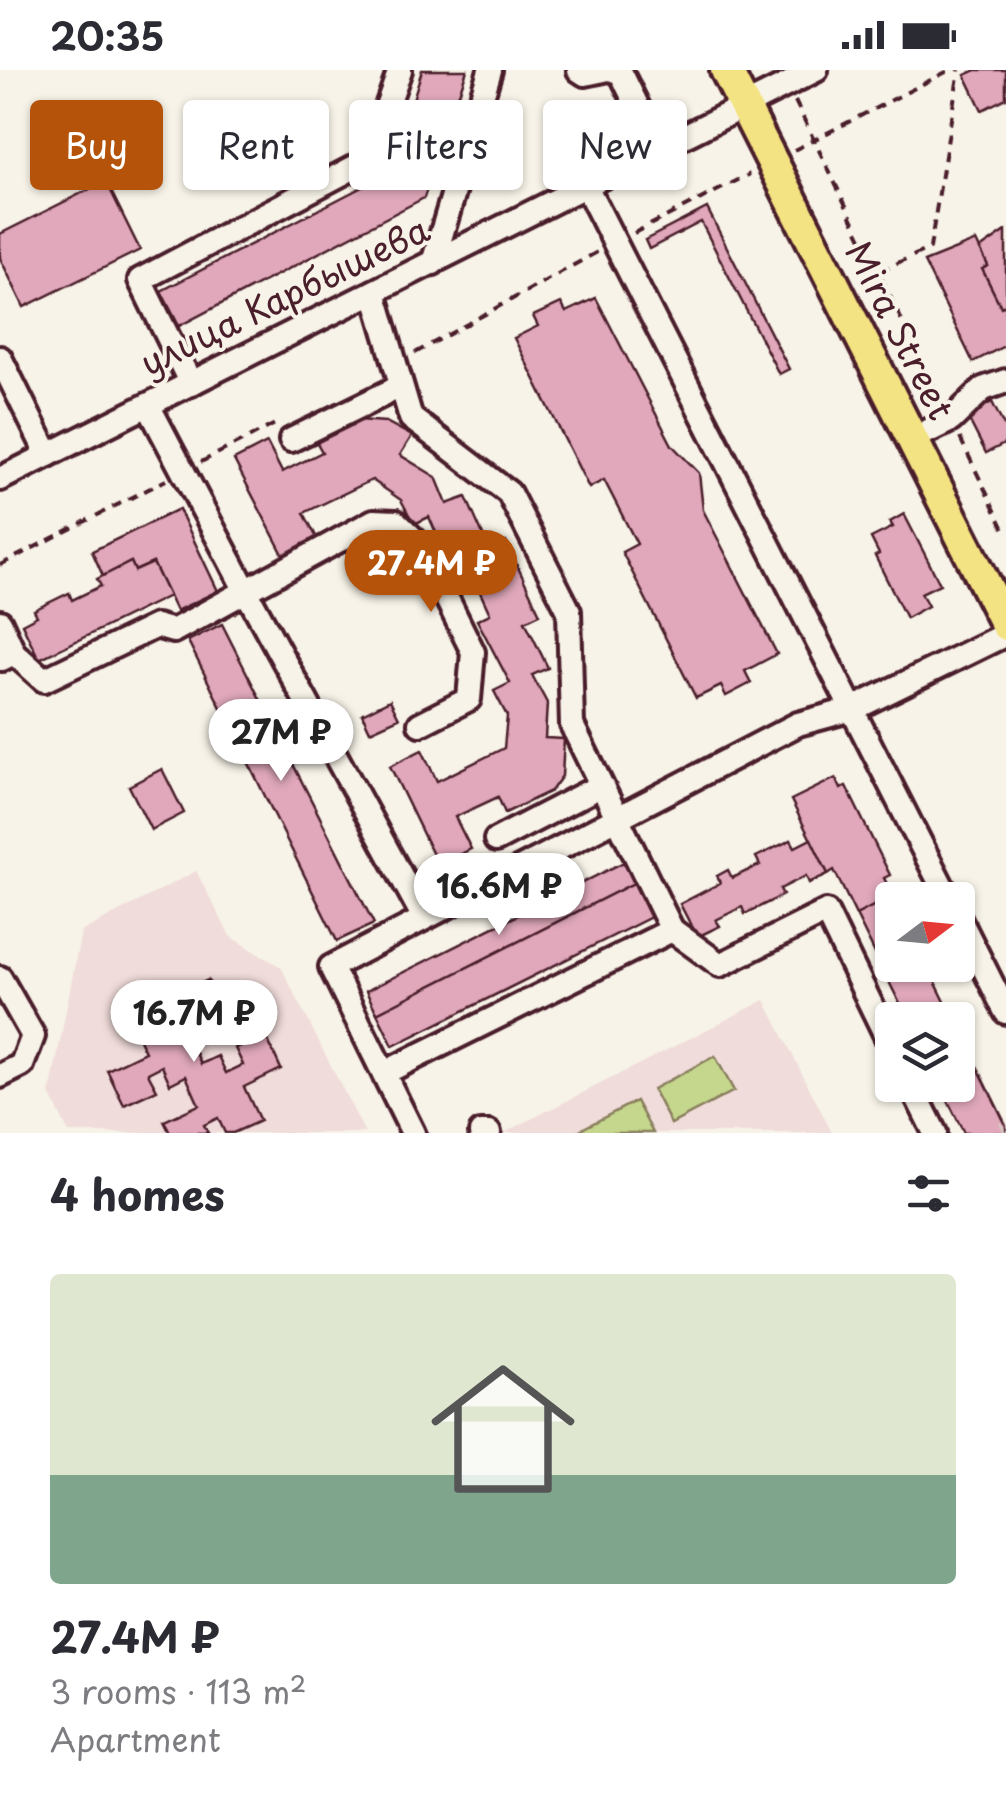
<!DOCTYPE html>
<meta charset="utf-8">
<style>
:root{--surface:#fff;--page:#f7f7f7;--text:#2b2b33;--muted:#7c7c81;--accent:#b45309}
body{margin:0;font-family:"Playpen Sans",sans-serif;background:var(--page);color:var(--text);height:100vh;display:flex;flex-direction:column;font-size:38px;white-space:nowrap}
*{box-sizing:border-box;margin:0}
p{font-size:32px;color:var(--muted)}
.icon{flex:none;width:55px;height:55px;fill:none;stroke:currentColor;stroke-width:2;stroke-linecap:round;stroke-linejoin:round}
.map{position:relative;height:1063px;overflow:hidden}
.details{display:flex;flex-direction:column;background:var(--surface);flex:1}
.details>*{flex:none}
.hud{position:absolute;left:30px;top:30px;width:948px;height:90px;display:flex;gap:20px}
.needle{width:65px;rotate:74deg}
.controls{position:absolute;left:875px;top:812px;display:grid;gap:20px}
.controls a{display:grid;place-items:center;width:100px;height:100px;border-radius:10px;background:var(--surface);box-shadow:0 2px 8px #0004;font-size:50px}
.price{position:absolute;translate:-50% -85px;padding:0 22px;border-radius:35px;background:#fff;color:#222;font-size:32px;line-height:65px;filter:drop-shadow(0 2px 5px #0008)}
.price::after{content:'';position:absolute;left:50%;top:60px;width:30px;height:22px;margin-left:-15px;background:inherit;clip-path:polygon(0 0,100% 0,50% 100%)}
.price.selected{background:var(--accent);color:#fff}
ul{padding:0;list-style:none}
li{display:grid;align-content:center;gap:20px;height:530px;padding:0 50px}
li span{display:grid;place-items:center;height:310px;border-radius:10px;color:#555}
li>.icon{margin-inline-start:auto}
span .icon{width:180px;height:180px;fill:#fffc;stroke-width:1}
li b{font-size:42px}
h2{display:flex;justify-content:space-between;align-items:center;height:120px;padding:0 50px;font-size:42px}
.chip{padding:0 35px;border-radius:10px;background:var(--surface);box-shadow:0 2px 8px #0004;font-size:35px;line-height:90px}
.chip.selected{background:var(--accent);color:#fff}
.status{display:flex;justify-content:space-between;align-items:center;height:70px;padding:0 50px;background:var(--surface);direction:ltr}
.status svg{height:28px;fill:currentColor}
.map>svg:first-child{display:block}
.built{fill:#f0dcda}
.green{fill:#c4d78c;stroke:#877b5c;stroke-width:2.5}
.building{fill:#e0a8ba;stroke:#4a1f2b;stroke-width:2.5}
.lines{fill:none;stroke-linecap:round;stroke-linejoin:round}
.minor-tunnel{stroke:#d4c9c2;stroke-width:22;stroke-dasharray:22 11;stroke-linecap:butt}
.minor-casing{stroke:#4a1f2b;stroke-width:30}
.major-casing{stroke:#4a1f2b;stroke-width:38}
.path{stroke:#4a1f2b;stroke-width:4;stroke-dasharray:10 8;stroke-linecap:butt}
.minor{stroke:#f7f3e8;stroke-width:22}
.major{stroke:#f4e382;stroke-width:30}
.labels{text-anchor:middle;stroke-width:8;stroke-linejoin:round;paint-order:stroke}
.street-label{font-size:35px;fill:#4a1f2b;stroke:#f7f3e8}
</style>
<div class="status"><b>20:35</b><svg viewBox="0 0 49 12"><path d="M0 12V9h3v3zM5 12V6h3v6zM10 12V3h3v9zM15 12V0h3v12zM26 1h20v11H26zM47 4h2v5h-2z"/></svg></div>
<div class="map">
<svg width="1006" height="1063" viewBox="0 0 1006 1063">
<rect width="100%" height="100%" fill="#f7f3e8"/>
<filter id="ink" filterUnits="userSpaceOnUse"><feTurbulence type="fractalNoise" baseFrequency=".01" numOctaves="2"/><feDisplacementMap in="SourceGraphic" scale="20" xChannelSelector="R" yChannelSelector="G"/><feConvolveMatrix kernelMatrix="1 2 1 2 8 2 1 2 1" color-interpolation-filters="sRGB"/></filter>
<g filter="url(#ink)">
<g class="built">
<path d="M196,801l34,65 51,31 84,166h-296l-19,-39 31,-162z"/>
<path d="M765,930l67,133h-328z"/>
</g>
<g class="green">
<path d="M715,986l19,35 -63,33 -18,-35z"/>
<path d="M636,1031l17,32h-79z"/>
</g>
<g class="building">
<path d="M422,0h45l-43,128 -245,128 -18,-35 230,-119z"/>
<path d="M976,0h30v28l-24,12 -17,-35z"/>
<path d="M106,111l34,69 -116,57 -24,-49v-24z"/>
<path d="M707,138l82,161 -10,5 -78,-152 -52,27 -4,-9z"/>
<path d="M1006,161v74l-5,2 -19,-38 6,-3 -8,-17z"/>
<path d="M976,171l12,25 -6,3 19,38 5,-2v40l-33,17 -49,-100z"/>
<path d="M596,228l76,147 27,28 4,37 74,144 -32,17 6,12 -25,13 -5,-10 -25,12 -74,-146 15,-8 -33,-64 -15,8 -75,-150 24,-12 -5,-10 28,-13 5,9z"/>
<path d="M992,332l14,28v13l-20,10 -20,-39z"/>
<path d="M358,350l28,2 26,14 -12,19 36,22 11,27 19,-7 23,52 17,-7 34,72 -15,7 23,47 -16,7 15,28 -2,35 19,1 -2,37 -11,15 -46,22 -7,-16 -43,20 16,32 -33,16 -48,-99 32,-16 15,31 67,-33 3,-32 -13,-25 16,-8 -33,-63 13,-6 -16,-35 -14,7 -31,-69 -15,7 -13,-24 -29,-20 -68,33 15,29 -33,18 -52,-100 33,-17 15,29 40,-20 -6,-11z"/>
<path d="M179,439l39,82 -42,20 -23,-48 -18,8 -4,-9 -28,14 -11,-25z"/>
<path d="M904,444l36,70 -19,9 7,13 -22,12 -31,-62 4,-2 -8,-16 22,-11 -3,-5z"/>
<path d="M131,492l4,9 18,-8 16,33 -130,63 -17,-35 15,-8 -3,-6 35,-17 3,7 29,-14 -4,-7z"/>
<path d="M222,554l152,300 -37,17 -149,-300z"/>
<path d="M390,630l9,18 -29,13 -8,-17z"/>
<path d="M162,699l22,44 -33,17 -22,-44z"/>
<path d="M836,708l5,11 5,-3 44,89 -6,3 9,18 -37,19 -22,-45 -6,4 -37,-74z"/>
<path d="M811,769l17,35 -19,9 -3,-7 -26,13 3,6 -38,19 -3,-7 -26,13 4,6 -23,11 -17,-33 40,-21 -3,-7 11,-6 4,8 28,-13 -4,-8 35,-17 4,7z"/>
<path d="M624,792l10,21 -257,130 -11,-22z"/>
<path d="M634,813l17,34 -258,129 -16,-33z"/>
<path d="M893,826l-1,69h35l27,55h-46l-52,-105z"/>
<path d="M208,910l17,35 -38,18 14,31 17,-8 8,17 17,-8 -8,-17 30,-14 16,35 -37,18 16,34 -27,12h-8l-7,-15 -14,7 4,8h-38l-6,-12 35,-16 -13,-29 -16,8 -8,-18 -14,7 9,17 -33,15 -17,-35 38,-18 -16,-34 35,-17 8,17 13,-7 -8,-16z"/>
<path d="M958,957l48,98v8h-42l-24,-48h18z"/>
</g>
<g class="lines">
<path class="minor-tunnel" d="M1004,1063l2,-1"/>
<g class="minor-casing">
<g id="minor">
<path d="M579,0l6,4 19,-4"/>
<path d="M613,0l8,3 38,77"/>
<path d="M586,116l363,714"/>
<path d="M433,193l57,-193"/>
<path d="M374,222l37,126 98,75 60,118 3,114 100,205 -288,143"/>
<path d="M0,288l48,97"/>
<path d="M191,314l-51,-104 228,-120 32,-90"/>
<path d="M148,335l98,186 128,-70 22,1 25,24 52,106 -4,47 -49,25"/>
<path d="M912,369l39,-19 32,-31 23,-8"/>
<path d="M291,370l110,-54"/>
<path d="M0,409l816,-409"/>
<path d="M0,552l14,31 -12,6"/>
<path d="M14,583l30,27 112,-54 17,5 73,-40 178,327"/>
<path d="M496,770l104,-54"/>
<path d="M958,846l48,96"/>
<path d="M672,860l48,35 106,-53 66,136"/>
<path d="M0,908l33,58 -11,29 -22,11"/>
<path d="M911,1015l24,48"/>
<path d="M413,1063l-82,-166 467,-243 55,-15 153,-75"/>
<path d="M481,1063h8"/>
</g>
</g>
<g class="major-casing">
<path id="major" d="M726,0l280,555"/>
</g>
<g class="path">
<path d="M795,31l147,302"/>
<path d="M794,80l156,-80"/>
<path d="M634,163l116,-59"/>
<path d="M880,201l50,-23 29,-178"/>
<path d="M415,283l184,-102"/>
<path d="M960,368l46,95"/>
<path d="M201,392l76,-39"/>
<path d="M0,495l166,-85"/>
</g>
<use href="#minor" class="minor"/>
<use href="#major" class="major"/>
</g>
</g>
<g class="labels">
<g class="street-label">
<text transform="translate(285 227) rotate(-26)" y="12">улица Карбышева</text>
<text transform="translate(899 261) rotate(63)" y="12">Mira Street</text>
</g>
</g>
</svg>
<div class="controls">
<a><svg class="needle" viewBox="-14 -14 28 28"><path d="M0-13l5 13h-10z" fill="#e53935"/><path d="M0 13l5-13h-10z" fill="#7c7c81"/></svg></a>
<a><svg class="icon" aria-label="layers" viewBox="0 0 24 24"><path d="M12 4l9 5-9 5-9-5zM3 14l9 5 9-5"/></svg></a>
</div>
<b class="price selected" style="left:431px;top:545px">27.4M ₽</b>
<b class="price" style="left:281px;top:714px">27M ₽</b>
<b class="price" style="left:499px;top:868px">16.6M ₽</b>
<b class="price" style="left:194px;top:995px">16.7M ₽</b>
<div class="hud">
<a class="chip selected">Buy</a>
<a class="chip">Rent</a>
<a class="chip">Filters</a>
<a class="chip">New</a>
</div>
</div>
<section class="details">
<h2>4 homes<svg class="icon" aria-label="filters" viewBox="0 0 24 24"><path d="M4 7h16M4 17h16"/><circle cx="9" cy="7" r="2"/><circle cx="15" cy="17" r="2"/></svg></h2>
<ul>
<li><span style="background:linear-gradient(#dfe7d0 65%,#7fa58c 0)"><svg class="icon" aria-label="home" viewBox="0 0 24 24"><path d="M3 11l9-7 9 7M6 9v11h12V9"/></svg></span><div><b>27.4M ₽</b><p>3 rooms · 113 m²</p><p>Apartment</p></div></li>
</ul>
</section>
